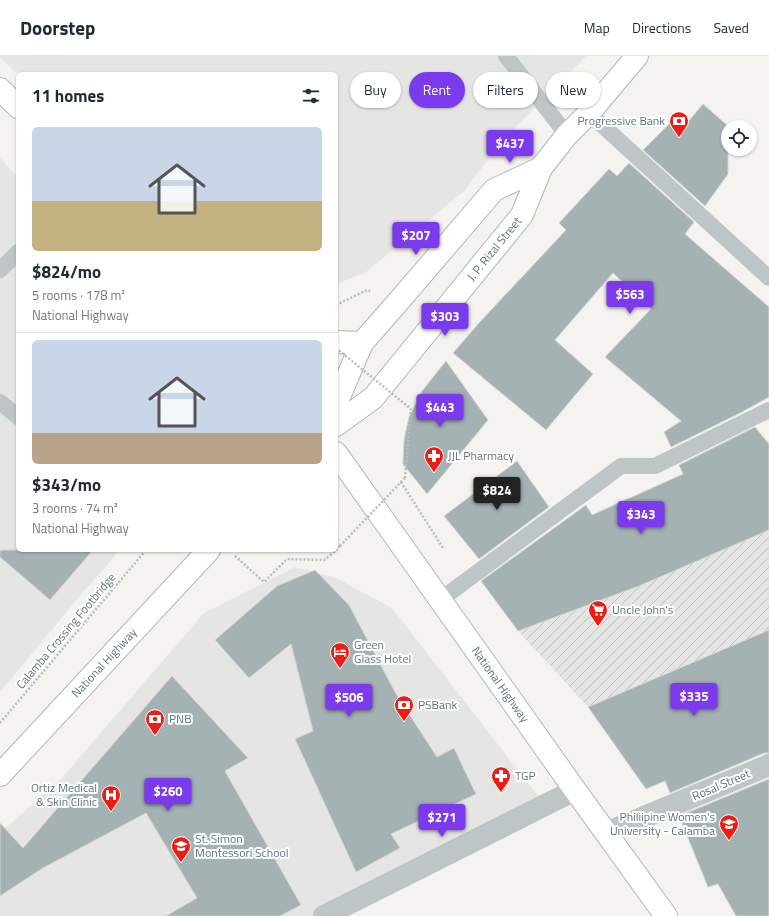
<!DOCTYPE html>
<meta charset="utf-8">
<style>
:root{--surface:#fff;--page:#f6f6f7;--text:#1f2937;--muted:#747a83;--line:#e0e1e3;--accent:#7c3aed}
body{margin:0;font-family:"Titillium Web",sans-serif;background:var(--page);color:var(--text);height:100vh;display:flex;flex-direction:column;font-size:15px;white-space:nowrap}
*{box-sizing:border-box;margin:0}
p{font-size:13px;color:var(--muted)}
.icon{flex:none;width:22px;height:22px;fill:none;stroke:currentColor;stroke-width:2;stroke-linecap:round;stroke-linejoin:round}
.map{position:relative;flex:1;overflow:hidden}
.panel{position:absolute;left:16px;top:16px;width:322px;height:480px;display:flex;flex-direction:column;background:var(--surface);border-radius:6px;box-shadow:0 1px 3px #0004}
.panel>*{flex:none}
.hud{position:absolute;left:350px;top:16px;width:359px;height:36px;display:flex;gap:8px}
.fabs{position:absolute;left:721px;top:64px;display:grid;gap:8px}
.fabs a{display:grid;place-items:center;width:36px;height:36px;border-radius:50%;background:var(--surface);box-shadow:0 1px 3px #0004;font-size:20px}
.price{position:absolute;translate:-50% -34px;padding:0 9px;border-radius:4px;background:var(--accent);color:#fff;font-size:13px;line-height:26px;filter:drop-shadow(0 1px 2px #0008)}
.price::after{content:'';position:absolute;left:50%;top:24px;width:12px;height:9px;margin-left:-6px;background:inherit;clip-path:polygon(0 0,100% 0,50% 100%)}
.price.current{background:#222;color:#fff}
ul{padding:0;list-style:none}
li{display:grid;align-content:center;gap:8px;height:212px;padding:0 16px}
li+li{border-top:1px solid var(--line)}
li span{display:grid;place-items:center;height:124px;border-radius:6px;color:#555}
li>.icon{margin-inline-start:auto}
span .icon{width:72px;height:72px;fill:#fffc;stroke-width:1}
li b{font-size:17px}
h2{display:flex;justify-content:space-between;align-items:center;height:48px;padding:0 16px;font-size:17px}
.chip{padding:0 14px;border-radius:18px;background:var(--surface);box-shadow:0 1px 3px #0004;font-size:14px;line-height:36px}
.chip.current{background:var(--accent);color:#fff}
header{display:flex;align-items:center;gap:24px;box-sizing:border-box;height:56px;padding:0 20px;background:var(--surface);border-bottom:1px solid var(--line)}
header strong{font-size:19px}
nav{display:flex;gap:22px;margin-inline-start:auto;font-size:14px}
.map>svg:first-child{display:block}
.built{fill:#e5e5e3}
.industrial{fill:url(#industrial-furrows)}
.building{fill:#a5b2b4;stroke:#d5d5d3}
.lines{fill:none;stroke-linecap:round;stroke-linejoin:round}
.secondary-casing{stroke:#aeb7ba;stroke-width:24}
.primary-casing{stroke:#b2b8ba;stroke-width:24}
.highway-casing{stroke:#b1b7b9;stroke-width:24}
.path{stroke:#b8bdbe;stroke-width:2.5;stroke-dasharray:2 2;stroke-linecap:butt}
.lane{stroke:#bec5c7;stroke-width:16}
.street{stroke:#bec5c7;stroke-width:22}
.secondary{stroke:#fff;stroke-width:22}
.primary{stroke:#fff;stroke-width:22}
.highway{stroke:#fff;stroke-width:22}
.path-bridge{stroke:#b8bdbe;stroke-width:2.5;stroke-dasharray:2 2;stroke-linecap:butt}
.labels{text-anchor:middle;stroke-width:4;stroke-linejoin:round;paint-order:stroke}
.poi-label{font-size:12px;fill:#5d767d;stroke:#fff;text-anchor:start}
.street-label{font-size:12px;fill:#5d767d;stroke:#fff}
</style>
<header>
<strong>Doorstep</strong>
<nav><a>Map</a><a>Directions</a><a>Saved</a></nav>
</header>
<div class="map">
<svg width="769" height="860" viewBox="0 0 769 860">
<defs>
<pattern id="industrial-furrows" width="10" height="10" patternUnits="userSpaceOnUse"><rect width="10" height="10" fill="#e5e5e3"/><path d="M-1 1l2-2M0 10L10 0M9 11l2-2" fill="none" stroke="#bdbebd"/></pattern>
</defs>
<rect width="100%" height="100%" fill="#f4f3ef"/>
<g class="built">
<path d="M0,0h586l-84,85 -37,49 -100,83 -29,11v-210h-318l-18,-16z"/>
<path d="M0,102l18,20v372h102l-48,55 -72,87z"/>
<path d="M295,511l41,11 56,30 156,201 -213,107h-335v-83l62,-55 142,-165z"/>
</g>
<path class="industrial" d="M769,474v100l-181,77 -70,-76 121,-45z"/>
<g class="building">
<path d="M703,48l25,22v48l-23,32 -62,-56 35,-35 9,8z"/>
<path d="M629,107l65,59 -9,12 84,73v90l-27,15 -71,35 -7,-15 17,-11 -76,-64 46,-48 -38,-36 -58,67 38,34 -47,56 -93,-77 25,-29 88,-94 -7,-7 50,-54 8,7z"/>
<path d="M446,305l42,59 -61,74 -24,-30 1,-24 5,-23 13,-26z"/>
<path d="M755,371l14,17v86l-130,56 -121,45 -37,-50 105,-76 6,10 91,-41 -4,-9z"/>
<path d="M517,405l32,46 -70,52 -35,-43z"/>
<path d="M0,494h93l-43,50 -50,-43z"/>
<path d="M315,514l34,35 47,89 41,63 17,-9 22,46 -85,40 9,14 -44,24 -61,-133 18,-8 -22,-87 -42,34 -34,-38 62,-54z"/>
<path d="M769,574v123h-5l-94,40 -5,-12 -19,8 -58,-82z"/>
<path d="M172,620l76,82 -23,13 76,134 -21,11h-114l31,-18 -51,-85 -103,55 -43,28v-73l23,25z"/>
<path d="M769,723v137h-33l-18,-32 -10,3 -29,-71z"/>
</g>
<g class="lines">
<g class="secondary-casing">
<g id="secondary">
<path d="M336,348l26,-61 36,-41 96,-112 47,-22"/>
<path id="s1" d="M336,369l37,-27 149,-183 19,-47 26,-33 22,-22 48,-57"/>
</g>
</g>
<g class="primary-casing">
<g id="primary">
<path id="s2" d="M336,397l239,337 91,126"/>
</g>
</g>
<g class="highway-casing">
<g id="highway">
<path d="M0,33l18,18"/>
<path d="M336,286l26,1"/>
<path id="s3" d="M0,719l209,-225"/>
</g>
</g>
<g class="path">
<path d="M336,249l31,-15 3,1"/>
<path d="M405,422l6,-69"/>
<path d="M401,426l42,66"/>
<path d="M235,500l29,26 23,-23 37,1 8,-6 8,-8"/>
<path d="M0,667l146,-173"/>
</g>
<g class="lane">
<path d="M506,0l61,79"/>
<path d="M589,57l180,165"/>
<path d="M0,214l18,-18"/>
<path d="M0,346l18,15"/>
<path d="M440,544l181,-134h34l114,-56"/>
</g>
<g class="street">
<path d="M606,777l163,-68"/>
<path d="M324,860l251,-126"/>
</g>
<use href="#secondary" class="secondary"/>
<use href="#primary" class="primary"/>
<use href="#highway" class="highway"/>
<g class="path-bridge">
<path d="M336,292l75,61"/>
<path d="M336,490h4l65,-68"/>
</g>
</g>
<defs>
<g id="bank-pin" transform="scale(1)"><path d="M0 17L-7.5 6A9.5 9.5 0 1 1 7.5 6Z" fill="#ef1c15" stroke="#fff"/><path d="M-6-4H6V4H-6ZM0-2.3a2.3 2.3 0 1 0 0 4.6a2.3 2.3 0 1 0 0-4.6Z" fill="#fff"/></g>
<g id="pharmacy-pin" transform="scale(1)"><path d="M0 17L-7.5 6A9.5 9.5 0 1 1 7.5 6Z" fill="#ef1c15" stroke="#fff"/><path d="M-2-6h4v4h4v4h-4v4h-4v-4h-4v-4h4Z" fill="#fff"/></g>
<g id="supermarket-pin" transform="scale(1)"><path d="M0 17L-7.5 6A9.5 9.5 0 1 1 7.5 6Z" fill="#ef1c15" stroke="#fff"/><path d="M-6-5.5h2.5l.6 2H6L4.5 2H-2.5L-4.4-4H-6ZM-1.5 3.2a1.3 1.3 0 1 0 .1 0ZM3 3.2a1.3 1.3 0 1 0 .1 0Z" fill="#fff"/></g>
<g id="hotel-pin" transform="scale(1)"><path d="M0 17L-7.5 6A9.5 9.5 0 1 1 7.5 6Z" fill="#ef1c15" stroke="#fff"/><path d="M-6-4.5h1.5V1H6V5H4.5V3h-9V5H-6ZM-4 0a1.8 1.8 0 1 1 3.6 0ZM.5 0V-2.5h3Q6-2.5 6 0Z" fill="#fff"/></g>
<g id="hospital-pin" transform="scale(1)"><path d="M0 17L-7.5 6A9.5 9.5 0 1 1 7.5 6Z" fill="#ef1c15" stroke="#fff"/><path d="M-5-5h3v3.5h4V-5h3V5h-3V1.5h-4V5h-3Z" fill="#fff"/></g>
<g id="university-pin" transform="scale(1)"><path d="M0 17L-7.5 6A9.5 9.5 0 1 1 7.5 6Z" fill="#ef1c15" stroke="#fff"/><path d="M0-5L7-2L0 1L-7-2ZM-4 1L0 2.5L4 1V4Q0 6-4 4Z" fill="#fff"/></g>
<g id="school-pin" transform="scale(1)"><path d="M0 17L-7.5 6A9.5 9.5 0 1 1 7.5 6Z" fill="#ef1c15" stroke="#fff"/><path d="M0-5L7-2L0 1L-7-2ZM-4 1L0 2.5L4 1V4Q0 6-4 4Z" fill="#fff"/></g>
</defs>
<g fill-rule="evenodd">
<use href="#bank-pin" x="679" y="65"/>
<use href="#pharmacy-pin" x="434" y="400"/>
<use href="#supermarket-pin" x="598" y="554"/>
<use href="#hotel-pin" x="340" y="596"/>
<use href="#bank-pin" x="404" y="649"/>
<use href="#bank-pin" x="155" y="663"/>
<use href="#pharmacy-pin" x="501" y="720"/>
<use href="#hospital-pin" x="111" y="739"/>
<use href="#university-pin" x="729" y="768"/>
<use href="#school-pin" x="181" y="790"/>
</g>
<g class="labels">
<g class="poi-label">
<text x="665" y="69" text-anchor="end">Progressive Bank</text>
<text x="448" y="404">JJL Pharmacy</text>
<text x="612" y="558">Uncle John's</text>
<text x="354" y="593">Green<tspan x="354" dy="14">Glass Hotel</tspan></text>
<text x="418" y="653">PSBank</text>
<text x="169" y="667">PNB</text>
<text x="515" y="724">TGP</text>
<text x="97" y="736" text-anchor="end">Ortiz Medical<tspan x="97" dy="14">&amp; Skin Clinic</tspan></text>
<text x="715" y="765" text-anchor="end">Philiipine Women's<tspan x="715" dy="14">University - Calamba</tspan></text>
<text x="195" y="787">St. Simon<tspan x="195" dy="14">Montessori School</tspan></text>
</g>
<g class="street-label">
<text dy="4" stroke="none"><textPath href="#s1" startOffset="238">J. P. Rizal Street</textPath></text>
<text transform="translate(66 575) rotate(-50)" y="4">Calamba Crossing Footbridge</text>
<text dy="4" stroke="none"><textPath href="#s3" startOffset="153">National Highway</textPath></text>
<text dy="4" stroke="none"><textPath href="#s2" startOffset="284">National Highway</textPath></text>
<text transform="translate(721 729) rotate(-23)" y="4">Rosal Street</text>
</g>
</g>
</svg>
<div class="fabs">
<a><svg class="icon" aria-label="locate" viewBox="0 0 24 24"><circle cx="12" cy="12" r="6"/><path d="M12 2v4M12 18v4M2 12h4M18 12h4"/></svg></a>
</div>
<b class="price" style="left:510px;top:108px">$437</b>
<b class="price" style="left:416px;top:200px">$207</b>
<b class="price" style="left:630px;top:259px">$563</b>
<b class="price" style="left:445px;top:281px">$303</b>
<b class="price" style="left:440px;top:372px">$443</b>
<b class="price current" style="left:497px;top:455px">$824</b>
<b class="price" style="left:641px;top:479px">$343</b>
<b class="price" style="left:694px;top:661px">$335</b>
<b class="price" style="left:349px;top:662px">$506</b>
<b class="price" style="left:168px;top:756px">$260</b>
<b class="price" style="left:442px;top:782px">$271</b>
<div class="hud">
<a class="chip">Buy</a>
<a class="chip current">Rent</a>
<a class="chip">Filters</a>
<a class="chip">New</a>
</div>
<section class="panel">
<h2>11 homes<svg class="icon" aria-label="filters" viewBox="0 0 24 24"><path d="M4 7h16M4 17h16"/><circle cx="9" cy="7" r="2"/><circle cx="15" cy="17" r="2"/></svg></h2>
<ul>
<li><span style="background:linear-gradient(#c9d6e8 60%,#c2b280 0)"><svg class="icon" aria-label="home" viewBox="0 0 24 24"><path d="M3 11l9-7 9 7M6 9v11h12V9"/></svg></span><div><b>$824/mo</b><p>5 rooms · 178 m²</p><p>National Highway</p></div></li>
<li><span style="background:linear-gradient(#c9d6e8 75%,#b9a48a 0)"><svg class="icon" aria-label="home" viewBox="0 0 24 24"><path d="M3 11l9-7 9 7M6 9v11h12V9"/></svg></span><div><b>$343/mo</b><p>3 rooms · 74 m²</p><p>National Highway</p></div></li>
</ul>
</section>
</div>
